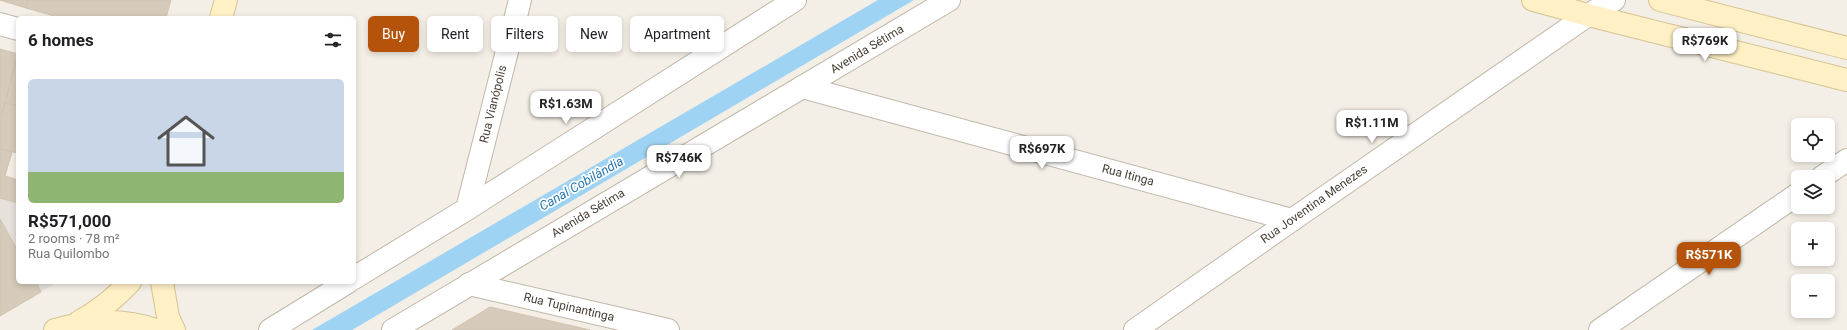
<!DOCTYPE html>
<meta charset="utf-8">
<style>
:root{--surface:#fff;--page:#f2f2f2;--text:#202124;--muted:#757577;--accent:#b45309}
body{margin:0;font-family:Roboto,sans-serif;background:var(--page);color:var(--text);height:100vh;display:flex;flex-direction:column;font-size:15px;white-space:nowrap}
*{box-sizing:border-box;margin:0}
p{font-size:13px;color:var(--muted)}
.icon{flex:none;width:22px;height:22px;fill:none;stroke:currentColor;stroke-width:2;stroke-linecap:round;stroke-linejoin:round}
.map{position:relative;flex:1;overflow:hidden}
.details{position:absolute;left:16px;top:16px;width:340px;height:268px;display:flex;flex-direction:column;background:var(--surface);border-radius:6px;box-shadow:0 2px 6px #0003}
.details>*{flex:none}
.hud{position:absolute;left:368px;top:16px;width:380px;height:36px;display:flex;gap:8px}
.buttons{position:absolute;left:1791px;top:118px;display:grid;gap:8px}
.buttons a{display:grid;place-items:center;width:44px;height:44px;border-radius:6px;background:var(--surface);box-shadow:0 2px 6px #0003;font-size:20px}
.price{position:absolute;translate:-50% -34px;padding:0 9px;border-radius:8px;background:#fff;color:#222;font-size:13px;line-height:26px;filter:drop-shadow(0 1px 2px #0008)}
.price::after{content:'';position:absolute;left:50%;top:24px;width:12px;height:9px;margin-left:-6px;background:inherit;clip-path:polygon(0 0,100% 0,50% 100%)}
.price.selected{background:var(--accent);color:#fff}
ul{padding:0;list-style:none}
li{display:grid;align-content:center;gap:8px;height:212px;padding:0 12px}
li span{display:grid;place-items:center;height:124px;border-radius:6px;color:#555}
li>.icon{margin-inline-start:auto}
span .icon{width:72px;height:72px;fill:#fffc;stroke-width:1}
li b{font-size:17px}
h2{display:flex;justify-content:space-between;align-items:center;height:48px;padding:0 12px;font-size:17px}
.tag{padding:0 14px;border-radius:6px;background:var(--surface);box-shadow:0 2px 6px #0003;font-size:14px;line-height:36px}
.tag.selected{background:var(--accent);color:#fff}
.map>svg:first-child{display:block}
.industrial{fill:#e6e1db}
.water{fill:#9fd3f4}
.building{fill:#d6cbbb;stroke:#d1c3ae}
.lines{fill:none;stroke-linecap:round;stroke-linejoin:round}
.street-casing{stroke:#c0b7a8;stroke-width:24}
.secondary-casing{stroke:#d6c393;stroke-width:24}
.street{stroke:#fff;stroke-width:22}
.secondary{stroke:#fff0c5;stroke-width:22}
.labels{text-anchor:middle;stroke-width:3.5;stroke-linejoin:round;paint-order:stroke}
.street-label{font-size:12px;fill:#473f35;stroke:#fff}
.water-label{font-size:13px;font-style:italic;fill:#2779b0;stroke:#fff}
</style>
<div class="map">
<svg width="1847" height="330" viewBox="0 0 1847 330">
<rect width="100%" height="100%" fill="#f4efe6"/>
<path class="industrial" d="M0,198l18,5v79h40l-58,34z"/>
<path class="water" d="M878,0h36l-562,330h-40z"/>
<g class="building">
<path d="M0,0h28l-2,8z"/>
<path d="M28,0h143l-5,18h-105l-35,-10z"/>
<path d="M0,49l18,5 -18,66z"/>
<path d="M17,59h1v47l-13,-3z"/>
<path d="M5,103l13,3v47l-18,-4v-29z"/>
<path d="M0,149l12,3 -7,24 13,4v23l-18,-5z"/>
<path d="M0,219l18,32v31h18l5,10 -41,24z"/>
<path d="M490,307l100,23h-138z"/>
</g>
<g class="lines">
<g class="street-casing">
<g id="street">
<path d="M0,24l18,5"/>
<path d="M802,87l490,133"/>
<path d="M1822,177l25,-17"/>
<path d="M467,209l53,-209"/>
<path d="M354,278l113,-69 328,-209"/>
<path d="M469,284l199,46"/>
<path d="M270,330l78,-48"/>
<path d="M393,330l556,-330"/>
<path d="M1135,330l157,-110 296,-205 26,-15"/>
<path d="M1600,330l198,-136"/>
</g>
</g>
<g class="secondary-casing">
<g id="secondary">
<path d="M1533,0l55,15 259,65"/>
<path d="M1660,0l187,48"/>
<path d="M221,18l5,-18"/>
<path d="M162,282l6,35 6,13"/>
<path d="M79,322c20,-11 36,-24 51,-40"/>
<path d="M55,330c34,-10 67,-12 101,0"/>
</g>
</g>
<use href="#street" class="street"/>
<use href="#secondary" class="secondary"/>
</g>
<g class="labels">
<g class="street-label">
<text transform="translate(867 49) rotate(-31)" y="4">Avenida Sétima</text>
<text transform="translate(493 104) rotate(-76)" y="4">Rua Vianópolis</text>
<text transform="translate(1128 175) rotate(15)" y="4">Rua Itinga</text>
<text transform="translate(1314 204) rotate(-35)" y="4">Rua Joventina Menezes</text>
<text transform="translate(588 213) rotate(-31)" y="4">Avenida Sétima</text>
<text transform="translate(569 307) rotate(13)" y="4">Rua Tupinantinga</text>
</g>
<g class="water-label">
<text transform="translate(581 183) rotate(-30)" y="5">Canal Cobilândia</text>
</g>
</g>
</svg>
<div class="buttons">
<a><svg class="icon" aria-label="locate" viewBox="0 0 24 24"><circle cx="12" cy="12" r="6"/><path d="M12 2v4M12 18v4M2 12h4M18 12h4"/></svg></a>
<a><svg class="icon" aria-label="layers" viewBox="0 0 24 24"><path d="M12 4l9 5-9 5-9-5zM3 14l9 5 9-5"/></svg></a>
<a>+</a>
<a>−</a>
</div>
<b class="price" style="left:1705px;top:62px">R$769K</b>
<b class="price" style="left:566px;top:125px">R$1.63M</b>
<b class="price" style="left:1372px;top:144px">R$1.11M</b>
<b class="price" style="left:1042px;top:170px">R$697K</b>
<b class="price" style="left:679px;top:179px">R$746K</b>
<b class="price selected" style="left:1709px;top:276px">R$571K</b>
<div class="hud">
<a class="tag selected">Buy</a>
<a class="tag">Rent</a>
<a class="tag">Filters</a>
<a class="tag">New</a>
<a class="tag">Apartment</a>
</div>
<section class="details">
<h2>6 homes<svg class="icon" aria-label="filters" viewBox="0 0 24 24"><path d="M4 7h16M4 17h16"/><circle cx="9" cy="7" r="2"/><circle cx="15" cy="17" r="2"/></svg></h2>
<ul>
<li><span style="background:linear-gradient(#c9d6e8 75%,#8fb573 0)"><svg class="icon" aria-label="home" viewBox="0 0 24 24"><path d="M3 11l9-7 9 7M6 9v11h12V9"/></svg></span><div><b>R$571,000</b><p>2 rooms · 78 m²</p><p>Rua Quilombo</p></div></li>
</ul>
</section>
</div>
